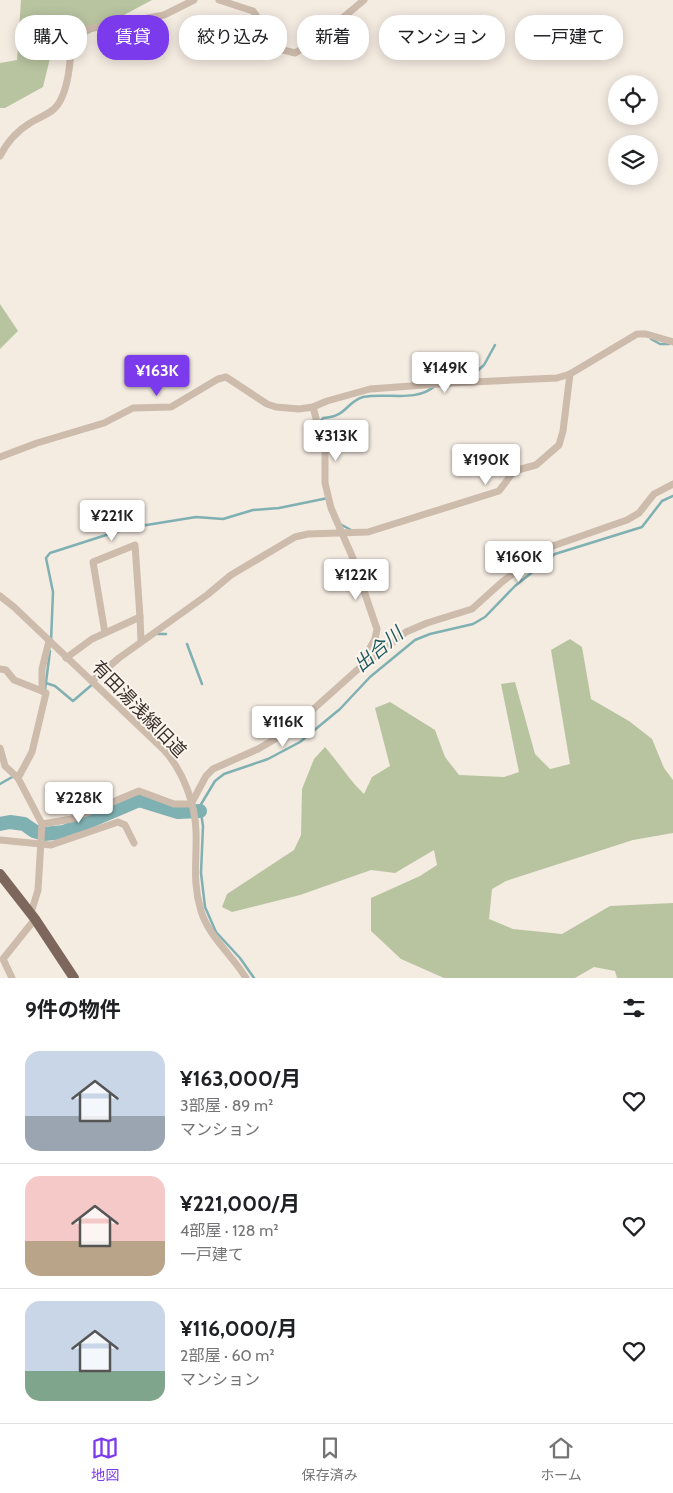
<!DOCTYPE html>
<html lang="ja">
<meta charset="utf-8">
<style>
:root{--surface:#fff;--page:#f6f6f6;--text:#202124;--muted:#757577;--line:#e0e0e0;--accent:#7c3aed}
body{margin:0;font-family:Cabin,"Noto Sans JP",sans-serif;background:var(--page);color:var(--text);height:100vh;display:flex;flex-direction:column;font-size:19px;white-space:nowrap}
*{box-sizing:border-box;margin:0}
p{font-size:16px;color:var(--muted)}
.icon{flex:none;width:28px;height:28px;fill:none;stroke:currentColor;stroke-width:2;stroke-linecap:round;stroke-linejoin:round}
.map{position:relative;height:978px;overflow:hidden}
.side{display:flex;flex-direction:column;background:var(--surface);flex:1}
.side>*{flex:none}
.hud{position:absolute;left:15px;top:15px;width:644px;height:45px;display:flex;gap:10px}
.tools{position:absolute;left:608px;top:75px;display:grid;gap:10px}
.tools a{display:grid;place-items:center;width:50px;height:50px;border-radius:50%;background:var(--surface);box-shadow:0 2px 12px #0003;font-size:25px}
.price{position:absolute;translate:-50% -42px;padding:0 11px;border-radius:5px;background:#fff;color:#222;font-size:16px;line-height:32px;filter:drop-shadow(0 1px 2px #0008)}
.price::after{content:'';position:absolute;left:50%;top:30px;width:15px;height:11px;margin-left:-8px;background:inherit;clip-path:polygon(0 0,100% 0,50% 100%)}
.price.current{background:var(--accent);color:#fff}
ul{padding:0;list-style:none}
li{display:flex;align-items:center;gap:15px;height:125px;padding:0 25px}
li+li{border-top:1px solid var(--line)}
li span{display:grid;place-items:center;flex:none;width:140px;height:100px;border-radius:15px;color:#555}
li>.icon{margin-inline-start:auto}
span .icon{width:60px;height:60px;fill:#fffc;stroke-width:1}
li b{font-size:21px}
h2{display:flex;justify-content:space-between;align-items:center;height:60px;padding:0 25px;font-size:21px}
.tag{padding:0 18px;border-radius:20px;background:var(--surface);box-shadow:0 2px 12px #0003;font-size:18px;line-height:45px}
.tag.current{background:var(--accent);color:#fff}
.tab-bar{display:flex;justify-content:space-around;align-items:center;height:70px;border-top:1px solid var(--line);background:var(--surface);font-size:14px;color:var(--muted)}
.tab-bar a{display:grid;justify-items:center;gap:2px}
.tab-bar .current{color:var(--accent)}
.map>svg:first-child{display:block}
.green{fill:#b8c4a0}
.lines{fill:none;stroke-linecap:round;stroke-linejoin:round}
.stream{stroke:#7fb0b2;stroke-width:2.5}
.river{stroke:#7fb0b2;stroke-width:14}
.street{stroke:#cdbbac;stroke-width:7}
.primary{stroke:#7d675c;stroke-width:10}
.labels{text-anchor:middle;stroke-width:4;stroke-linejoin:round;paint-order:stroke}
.street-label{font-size:18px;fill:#3b302b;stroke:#fbf5ee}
.water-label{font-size:19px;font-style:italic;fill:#1f5a5e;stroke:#fbf5ee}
</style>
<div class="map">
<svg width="673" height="978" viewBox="0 0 673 978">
<rect width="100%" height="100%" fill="#f4ebe1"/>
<g class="green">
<path d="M21,0h131l-101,54 -8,33 -38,21h-5v-45l17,-3z"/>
<path d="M0,304l18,27 -18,18z"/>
<path d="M570,639l12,8 9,52 38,22 23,18 12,29 9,12v53l-40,7 -127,41 -14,8 -3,30 24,10 49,5 48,-28 63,-3v75h-56l-2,-7 -21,-4 -19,11h-131l-43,-19 -30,-28v-33l49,-22 17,-11 -3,-15 -39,23 -24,-3 -71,25 -68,17 -10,-5 5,-13 67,-44 7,-15 1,-46 12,-30 11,-12c14,16 24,33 39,47l8,-17 18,-11 -15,-58 15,-6 45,28 10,27 14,18 45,2 15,-5 -18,-88 14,-2 20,72 15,15 20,-5 -19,-114z"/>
</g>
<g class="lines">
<g class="stream">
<path d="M651,339l9,5h9"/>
<path d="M467,380l17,-15 11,-20"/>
<path d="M438,382l9,-4 7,2"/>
<path d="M320,422l3,-4c24,-1 23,-16 40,-21 24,-5 52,6 72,-11"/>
<path d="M340,524l11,6"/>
<path d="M157,634h9"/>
<path d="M51,641l2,-49 -7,-34 4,-5 78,-25 68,-11 27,2 30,-9 26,-2 49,-10"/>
<path d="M187,644l15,40"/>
<path d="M46,683l9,3 18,15 21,-18"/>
<path d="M45,690l5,-39"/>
<path d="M0,784l14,-8"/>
<path d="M254,978l-14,-20 -24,-26 -11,-25 -4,-34 2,-47 -3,-20 15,-25 9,-7 44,-15 32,-17 40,-33 30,-32 45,-37 15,-6 43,-10 12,-7 30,-31 40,-32 87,-27 20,-26 11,-5"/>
</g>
<path class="river" d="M0,824l10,-2 14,2 10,7 10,3 20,-2 75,-32 39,12 22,-1"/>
<g class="street">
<path d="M219,0l34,11 26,38 16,4 20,-12 49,-41"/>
<path d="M0,156c7,-14 17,-25 30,-33 8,-5 17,-8 24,-14 16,-15 17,-56 18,-77l92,-17 30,-15"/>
<path d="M313,407l12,45v31l6,25 21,48 25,73 -2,10 -13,23"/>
<path d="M0,457l37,-14 67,-20 29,-15 38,-1 47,-28 8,-2 41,27 9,3 23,2 14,-2 14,-6 43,-12 82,-6 105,-5 13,-4 67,-40h9l27,8"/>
<path d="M0,596l14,11 150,143c19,21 31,53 32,81 1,30 -4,50 5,80 8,26 31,44 45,67"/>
<path d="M105,633l-12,-71 42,-17 5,72"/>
<path d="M66,658l26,-19 48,-22 1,24"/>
<path d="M0,669l6,1 8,10 28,11"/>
<path d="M92,681l27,-23 88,-63 24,-20 64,-38 13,-3 60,-2 131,-41 15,-20 22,-6 23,-20 4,-14 7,-57"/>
<path d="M0,748l5,18 13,12 24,46 -4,66 -7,23"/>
<path d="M18,778l14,-26 14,-59 -4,-2v-22l7,-28"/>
<path d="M42,824l30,-5 67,-28 35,13h17l15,-28 7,-7 45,-20 31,-18 68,-61 49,-38 21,-9 45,-14 30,-27 45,-34 80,-28 12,-7 15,-19 19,-10"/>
<path d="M0,840l51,5 67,-23 7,3 9,18"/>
<path d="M12,978l-9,-19 32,-40"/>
</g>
<path class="primary" d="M0,874l35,45 39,59"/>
</g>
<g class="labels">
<g class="street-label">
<text transform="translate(139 709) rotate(46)" y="6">有田湯浅線旧道</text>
</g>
<g class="water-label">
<text transform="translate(378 649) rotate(-40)" y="7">出合川</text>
</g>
</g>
</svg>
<div class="tools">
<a><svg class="icon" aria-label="locate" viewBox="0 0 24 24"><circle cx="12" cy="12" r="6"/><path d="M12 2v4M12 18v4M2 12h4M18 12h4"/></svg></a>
<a><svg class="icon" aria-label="layers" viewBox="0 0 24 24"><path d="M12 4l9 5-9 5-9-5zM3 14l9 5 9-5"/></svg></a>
</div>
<b class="price" style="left:445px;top:394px">¥149K</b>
<b class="price current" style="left:157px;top:397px">¥163K</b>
<b class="price" style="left:336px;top:462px">¥313K</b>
<b class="price" style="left:486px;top:486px">¥190K</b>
<b class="price" style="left:112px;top:542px">¥221K</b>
<b class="price" style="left:519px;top:583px">¥160K</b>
<b class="price" style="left:356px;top:601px">¥122K</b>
<b class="price" style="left:283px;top:748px">¥116K</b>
<b class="price" style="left:79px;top:824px">¥228K</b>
<div class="hud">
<a class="tag">購入</a>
<a class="tag current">賃貸</a>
<a class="tag">絞り込み</a>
<a class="tag">新着</a>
<a class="tag">マンション</a>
<a class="tag">一戸建て</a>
</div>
</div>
<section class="side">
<h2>9件の物件<svg class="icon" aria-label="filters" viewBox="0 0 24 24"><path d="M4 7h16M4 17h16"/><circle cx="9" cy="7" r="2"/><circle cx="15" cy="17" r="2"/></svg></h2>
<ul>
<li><span style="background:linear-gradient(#c9d6e8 65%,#9aa5b1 0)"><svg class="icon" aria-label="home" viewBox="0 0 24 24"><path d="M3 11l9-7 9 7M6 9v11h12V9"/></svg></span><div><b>¥163,000/月</b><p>3部屋 · 89 m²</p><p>マンション</p></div><svg class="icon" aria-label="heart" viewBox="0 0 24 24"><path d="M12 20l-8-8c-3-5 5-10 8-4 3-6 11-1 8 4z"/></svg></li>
<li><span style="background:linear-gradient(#f6c9c9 65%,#b9a48a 0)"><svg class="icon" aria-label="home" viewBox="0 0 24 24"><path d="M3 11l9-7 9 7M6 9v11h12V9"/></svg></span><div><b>¥221,000/月</b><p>4部屋 · 128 m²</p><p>一戸建て</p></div><svg class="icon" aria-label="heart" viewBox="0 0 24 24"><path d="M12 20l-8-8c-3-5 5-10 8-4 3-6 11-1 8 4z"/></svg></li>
<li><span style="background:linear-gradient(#c9d6e8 70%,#7fa58c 0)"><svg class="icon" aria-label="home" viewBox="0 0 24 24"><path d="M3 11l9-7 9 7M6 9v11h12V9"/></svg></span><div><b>¥116,000/月</b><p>2部屋 · 60 m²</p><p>マンション</p></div><svg class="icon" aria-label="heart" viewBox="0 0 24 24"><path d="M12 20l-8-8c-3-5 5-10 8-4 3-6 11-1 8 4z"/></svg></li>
</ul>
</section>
<nav class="tab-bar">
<a class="current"><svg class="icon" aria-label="map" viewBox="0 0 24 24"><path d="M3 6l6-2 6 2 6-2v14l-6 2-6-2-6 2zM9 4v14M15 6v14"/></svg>地図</a>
<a><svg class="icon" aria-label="saved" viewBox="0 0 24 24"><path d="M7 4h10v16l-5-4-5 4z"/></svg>保存済み</a>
<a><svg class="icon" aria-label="home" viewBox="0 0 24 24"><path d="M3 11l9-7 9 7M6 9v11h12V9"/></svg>ホーム</a>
</nav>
